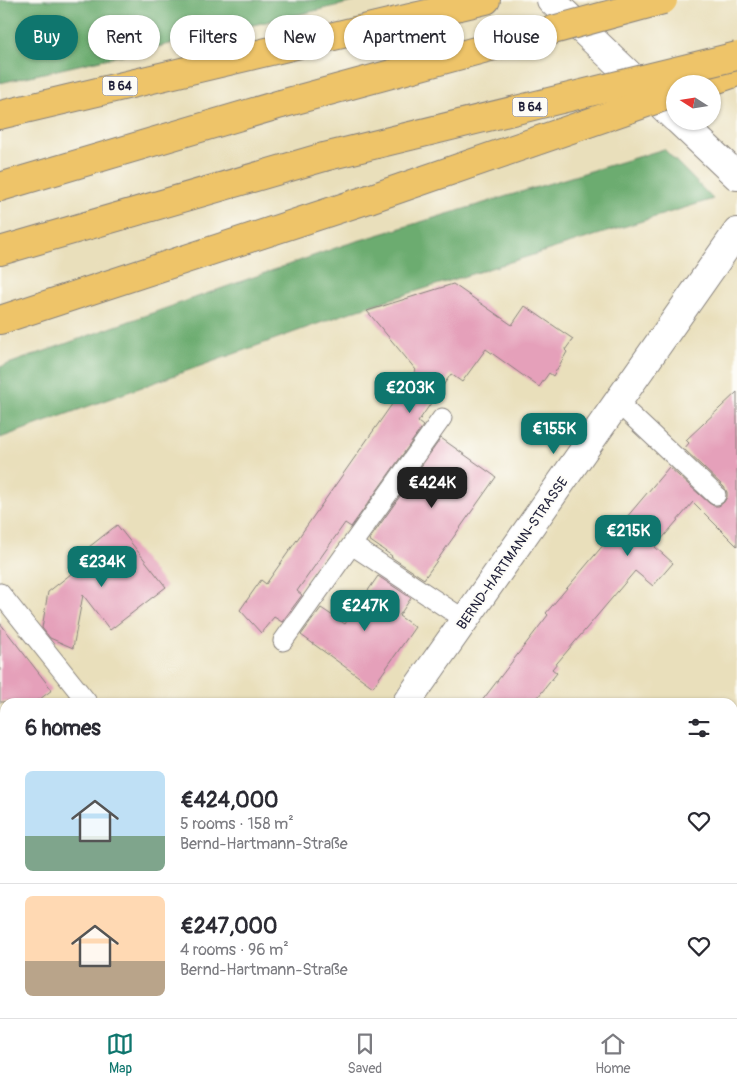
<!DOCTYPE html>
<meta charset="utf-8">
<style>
:root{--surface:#fff;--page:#f7f7f7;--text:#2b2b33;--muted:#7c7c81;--line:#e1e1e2;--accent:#0f766e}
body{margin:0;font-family:Pangolin,sans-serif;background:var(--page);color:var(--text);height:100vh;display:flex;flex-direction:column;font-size:19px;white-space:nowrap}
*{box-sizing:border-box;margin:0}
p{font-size:16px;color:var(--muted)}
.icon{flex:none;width:28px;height:28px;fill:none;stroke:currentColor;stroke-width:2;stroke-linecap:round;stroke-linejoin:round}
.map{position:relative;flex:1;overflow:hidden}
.panel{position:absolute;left:0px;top:698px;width:738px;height:321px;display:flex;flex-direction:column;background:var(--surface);border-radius:15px 15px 0 0;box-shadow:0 1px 4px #0004}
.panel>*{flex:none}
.guide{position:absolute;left:15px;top:15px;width:708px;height:45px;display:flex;gap:10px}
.needle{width:32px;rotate:282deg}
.tools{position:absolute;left:666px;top:75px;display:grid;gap:10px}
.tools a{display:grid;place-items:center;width:55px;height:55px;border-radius:50%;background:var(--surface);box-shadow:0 1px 4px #0004;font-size:25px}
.price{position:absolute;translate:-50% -42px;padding:0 11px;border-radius:10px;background:var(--accent);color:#fff;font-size:16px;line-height:32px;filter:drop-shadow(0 1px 2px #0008)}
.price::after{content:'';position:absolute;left:50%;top:30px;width:15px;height:11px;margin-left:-8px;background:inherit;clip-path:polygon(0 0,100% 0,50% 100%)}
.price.on{background:#222;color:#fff}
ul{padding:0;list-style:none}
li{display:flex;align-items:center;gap:15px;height:125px;padding:0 25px}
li+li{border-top:1px solid var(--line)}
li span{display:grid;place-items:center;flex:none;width:140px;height:100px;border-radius:8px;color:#555}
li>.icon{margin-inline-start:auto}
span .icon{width:60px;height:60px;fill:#fffc;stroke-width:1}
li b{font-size:21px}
h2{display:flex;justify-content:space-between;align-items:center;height:60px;padding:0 25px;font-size:21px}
.tag{padding:0 18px;border-radius:22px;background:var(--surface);box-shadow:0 1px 4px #0004;font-size:18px;line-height:45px}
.tag.on{background:var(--accent);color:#fff}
.tabs{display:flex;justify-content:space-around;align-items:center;height:70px;border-top:1px solid var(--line);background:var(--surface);font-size:14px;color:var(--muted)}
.tabs a{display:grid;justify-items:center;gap:2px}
.tabs .on{color:var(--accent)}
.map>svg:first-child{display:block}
.forest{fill:#6cac6f;stroke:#476755}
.building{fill:#e5a0ba}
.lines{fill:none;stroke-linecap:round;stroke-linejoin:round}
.lane-casing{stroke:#86807b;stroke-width:21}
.street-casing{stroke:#86807b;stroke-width:30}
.highway-casing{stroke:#86807b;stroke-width:30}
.lane{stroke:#fff;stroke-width:19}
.street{stroke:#fff;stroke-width:28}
.highway{stroke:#eec469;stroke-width:28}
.highway-bridge-casing{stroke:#86807b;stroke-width:30;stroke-linecap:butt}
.highway-bridge{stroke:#eec469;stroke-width:28}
.labels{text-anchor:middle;stroke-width:4;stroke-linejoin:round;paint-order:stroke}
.shield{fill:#fdfcf7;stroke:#646373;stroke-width:1}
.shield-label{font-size:12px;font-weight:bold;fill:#22223b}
.street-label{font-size:14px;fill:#22223b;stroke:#fdfcf7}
</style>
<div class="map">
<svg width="737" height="1018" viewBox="0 0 737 1018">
<rect width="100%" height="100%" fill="#fdfcf7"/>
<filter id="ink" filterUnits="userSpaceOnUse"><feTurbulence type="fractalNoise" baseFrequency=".02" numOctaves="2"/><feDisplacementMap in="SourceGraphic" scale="10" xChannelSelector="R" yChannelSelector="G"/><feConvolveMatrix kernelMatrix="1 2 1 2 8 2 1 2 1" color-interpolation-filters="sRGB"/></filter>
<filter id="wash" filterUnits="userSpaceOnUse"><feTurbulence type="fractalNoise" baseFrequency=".0096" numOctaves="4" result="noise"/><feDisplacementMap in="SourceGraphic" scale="20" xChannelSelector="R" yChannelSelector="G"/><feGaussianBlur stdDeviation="1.12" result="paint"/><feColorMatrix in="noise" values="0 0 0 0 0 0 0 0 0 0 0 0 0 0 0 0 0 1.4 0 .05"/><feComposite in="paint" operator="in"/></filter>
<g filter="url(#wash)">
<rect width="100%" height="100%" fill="#e9dfbb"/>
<g class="forest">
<path d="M0,0h362l-362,83z"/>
<path d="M664,149l49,50 -354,110 -359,129v-71l344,-122z"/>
<path d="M0,734l5,6v274h158l-3,4h-160z"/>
</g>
<g id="blocks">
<g class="building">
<path d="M453,284l59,41 13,-19 48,33 -8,11 2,2 -14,24 -4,-3 -10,14 -53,-38 -24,33 -11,-8 -33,48 5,4 -72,101 -6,-4 -48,68 5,4 -20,27 -8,-5 -13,16 -21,-23 21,-30 5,4 150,-214 -49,-59z"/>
<path d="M737,392v154l-44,-44 -38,45 18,16 -20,23 -18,-15 -83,98 5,4 -23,29h-53l67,-87 -2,-2 123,-146 40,36 5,3h5l5,-4 3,-5v-5l-3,-5 -40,-38 5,-6 -3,-3z"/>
<path d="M441,438l55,39 -72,102 -33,-22 1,-1 -23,-16z"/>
<path d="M117,525l49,62 -56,43 -27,-35 -10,53 -23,-10 -8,-10 6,-36 47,-37 -6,-8z"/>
<path d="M378,576l33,22 -12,18 16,11 -42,60 -72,-52 20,-27 24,16z"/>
<path d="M0,623l52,67 -16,12h-36z"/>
</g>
</g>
</g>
<g filter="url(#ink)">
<use href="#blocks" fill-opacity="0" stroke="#86807b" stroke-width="1"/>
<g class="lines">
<g class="lane-casing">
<g id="lane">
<path d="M617,402l99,93"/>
<path d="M352,545l113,75"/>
<path d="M0,593l87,109"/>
<path d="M283,641l159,-223"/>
</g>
</g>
<g class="street-casing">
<g id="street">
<path d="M551,0l124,118"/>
<path d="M679,121l58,55"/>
<path d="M407,702l330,-470"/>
<path d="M252,1014l4,4"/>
<path d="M183,1018l3,-4"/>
</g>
</g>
<g class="highway-casing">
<g id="highway">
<path d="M703,84l34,-12"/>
<path d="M0,115l486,-115"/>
<path d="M0,187l281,-83"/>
<path d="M0,251l324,-94"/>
<path d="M0,320l369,-121"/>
</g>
</g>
<use href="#lane" class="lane"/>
<use href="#street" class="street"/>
<use href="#highway" class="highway"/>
<g class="highway-bridge-casing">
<g id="highway-bridge">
<path d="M281,104l382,-104"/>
<path d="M324,157l413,-101"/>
<path d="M369,199l306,-106"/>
</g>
</g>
<use href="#highway-bridge" class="highway-bridge"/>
</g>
</g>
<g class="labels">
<g class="shield">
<rect x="102.5" y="76.5" width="35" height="19" rx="4"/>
<rect x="512.5" y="97.5" width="35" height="19" rx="4"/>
</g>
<g class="shield-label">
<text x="120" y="90">B 64</text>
<text x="530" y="111">B 64</text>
</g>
<g class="street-label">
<text transform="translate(512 553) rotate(-55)" y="5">BERND-HARTMANN-STRASSE</text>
</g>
</g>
</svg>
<div class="tools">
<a><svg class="needle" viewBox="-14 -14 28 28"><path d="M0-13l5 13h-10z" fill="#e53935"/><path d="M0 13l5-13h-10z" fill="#7c7c81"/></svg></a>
</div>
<b class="price" style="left:410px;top:414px">€203K</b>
<b class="price" style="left:554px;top:455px">€155K</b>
<b class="price on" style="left:432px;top:509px">€424K</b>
<b class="price" style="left:628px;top:557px">€215K</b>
<b class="price" style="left:102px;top:588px">€234K</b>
<b class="price" style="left:365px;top:632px">€247K</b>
<div class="guide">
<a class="tag on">Buy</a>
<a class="tag">Rent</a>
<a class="tag">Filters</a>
<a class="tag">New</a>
<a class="tag">Apartment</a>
<a class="tag">House</a>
</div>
<section class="panel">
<h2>6 homes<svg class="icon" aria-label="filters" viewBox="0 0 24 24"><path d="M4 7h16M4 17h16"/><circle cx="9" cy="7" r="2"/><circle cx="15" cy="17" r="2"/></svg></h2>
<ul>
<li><span style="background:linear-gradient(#bfe0f5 65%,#7fa58c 0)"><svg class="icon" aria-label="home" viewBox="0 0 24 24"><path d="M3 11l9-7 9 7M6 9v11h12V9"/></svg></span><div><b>€424,000</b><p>5 rooms · 158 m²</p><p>Bernd-Hartmann-Straße</p></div><svg class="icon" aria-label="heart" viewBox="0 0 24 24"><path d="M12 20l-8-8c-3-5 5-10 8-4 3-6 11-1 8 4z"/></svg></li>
<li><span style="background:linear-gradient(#ffd9b3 65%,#b9a48a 0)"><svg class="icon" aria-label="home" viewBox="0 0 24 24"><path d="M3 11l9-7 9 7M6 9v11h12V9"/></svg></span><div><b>€247,000</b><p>4 rooms · 96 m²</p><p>Bernd-Hartmann-Straße</p></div><svg class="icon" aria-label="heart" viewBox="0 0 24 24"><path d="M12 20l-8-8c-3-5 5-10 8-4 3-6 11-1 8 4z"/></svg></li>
</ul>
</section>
</div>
<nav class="tabs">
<a class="on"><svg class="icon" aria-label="map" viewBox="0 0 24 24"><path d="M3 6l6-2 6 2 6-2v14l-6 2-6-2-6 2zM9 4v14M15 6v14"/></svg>Map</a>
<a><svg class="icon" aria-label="saved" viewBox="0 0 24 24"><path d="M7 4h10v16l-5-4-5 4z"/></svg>Saved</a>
<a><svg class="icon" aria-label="home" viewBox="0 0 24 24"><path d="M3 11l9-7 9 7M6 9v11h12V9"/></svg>Home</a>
</nav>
